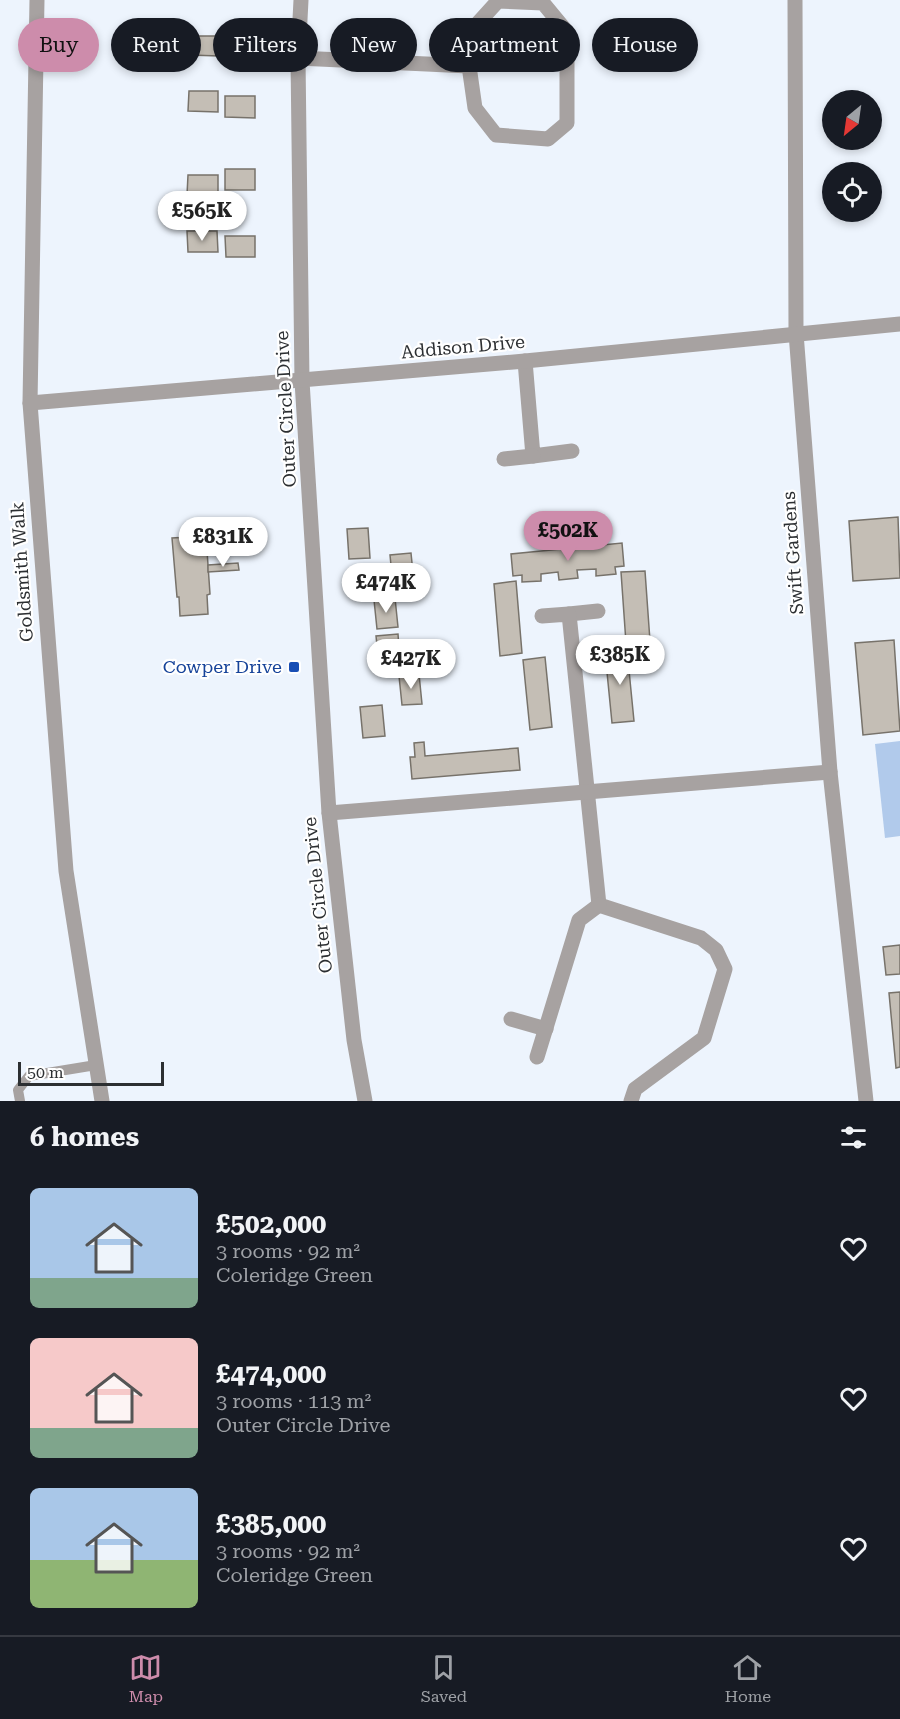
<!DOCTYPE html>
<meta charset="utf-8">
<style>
:root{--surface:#171b24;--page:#20242c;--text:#f1f3f6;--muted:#9ea1a6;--line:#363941;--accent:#cd8cab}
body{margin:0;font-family:"Roboto Serif",serif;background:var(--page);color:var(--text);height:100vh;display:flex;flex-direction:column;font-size:22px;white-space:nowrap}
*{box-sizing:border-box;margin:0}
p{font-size:20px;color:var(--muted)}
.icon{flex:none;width:33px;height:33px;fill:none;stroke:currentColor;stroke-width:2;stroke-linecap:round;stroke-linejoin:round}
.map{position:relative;height:1101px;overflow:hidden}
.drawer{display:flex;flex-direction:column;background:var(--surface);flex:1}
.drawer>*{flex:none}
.banner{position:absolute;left:18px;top:18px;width:864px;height:54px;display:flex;gap:12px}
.needle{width:39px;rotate:209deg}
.fabs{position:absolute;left:822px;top:90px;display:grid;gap:12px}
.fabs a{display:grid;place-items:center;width:60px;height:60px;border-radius:50%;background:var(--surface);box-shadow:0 3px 9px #0003;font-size:30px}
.scale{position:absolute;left:18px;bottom:15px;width:146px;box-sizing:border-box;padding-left:6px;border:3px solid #2c2f32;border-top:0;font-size:16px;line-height:21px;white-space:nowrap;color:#2c2f32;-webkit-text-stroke:4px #fff;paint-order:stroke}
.price{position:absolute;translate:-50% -51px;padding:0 14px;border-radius:21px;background:#fff;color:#222;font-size:20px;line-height:39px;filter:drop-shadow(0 2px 3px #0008)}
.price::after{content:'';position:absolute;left:50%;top:36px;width:18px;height:14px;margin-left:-9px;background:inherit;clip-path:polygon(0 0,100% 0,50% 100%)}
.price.on{background:var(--accent);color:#111}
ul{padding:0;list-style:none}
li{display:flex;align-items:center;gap:18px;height:150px;padding:0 30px}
li span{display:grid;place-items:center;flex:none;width:168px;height:120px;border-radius:9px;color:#555}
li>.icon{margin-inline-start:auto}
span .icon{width:72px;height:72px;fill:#fffc;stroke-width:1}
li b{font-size:26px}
h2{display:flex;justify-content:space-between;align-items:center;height:72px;padding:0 30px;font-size:26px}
.chip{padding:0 21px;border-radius:27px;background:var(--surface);box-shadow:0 3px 9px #0003;font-size:21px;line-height:54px}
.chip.on{background:var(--accent);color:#111}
.tab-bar{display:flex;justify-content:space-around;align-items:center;height:84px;border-top:2px solid var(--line);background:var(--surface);font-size:16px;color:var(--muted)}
.tab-bar a{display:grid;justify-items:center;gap:3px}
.tab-bar .on{color:var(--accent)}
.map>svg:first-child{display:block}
.green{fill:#b1caeb}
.building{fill:#c4beb5;stroke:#77726a;stroke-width:1.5}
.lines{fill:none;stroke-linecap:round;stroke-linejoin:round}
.lane{stroke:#a7a2a1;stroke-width:10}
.street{stroke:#a7a2a1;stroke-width:15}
.transit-dot{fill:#1a4fb4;stroke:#fff;stroke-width:2}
.labels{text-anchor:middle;stroke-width:4.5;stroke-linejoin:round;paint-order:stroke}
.street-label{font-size:18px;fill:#2c2f32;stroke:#fff}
.transit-label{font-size:18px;fill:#164399;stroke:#fff;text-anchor:end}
</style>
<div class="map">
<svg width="900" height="1101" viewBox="0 0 900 1101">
<rect width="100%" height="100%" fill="#edf4fd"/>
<path class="green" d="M900,741v95l-15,2 -10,-94z"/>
<g class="building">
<path d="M227,30l29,1v20h-29z"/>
<path d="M190,36h29v20l-29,-1z"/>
<path d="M189,91h29v21l-30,-1z"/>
<path d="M225,96h30v22l-30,-1z"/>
<rect x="225" y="169" width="30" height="21"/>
<path d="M188,175h30v20h-31z"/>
<path d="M187,231h30l1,21h-30z"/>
<path d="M225,236h30v21h-29z"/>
<path d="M898,517l2,61 -47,3 -4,-60z"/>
<path d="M368,528l2,30 -21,1 -2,-30z"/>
<path d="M206,536l4,58 -3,1 1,19 -28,2 -1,-19h-2l-5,-59z"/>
<path d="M622,543l2,23 -9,1 1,7 -20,2v-7l-19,1 1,8 -19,2 -1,-8 -17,2v7l-19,1v-7l-9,1 -2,-22z"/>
<path d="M411,553l3,30 -21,3 -3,-31z"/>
<path d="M238,563l1,7 -31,2v-7z"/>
<path d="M645,571l5,70 -24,2 -5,-71z"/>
<path d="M516,581l6,72 -22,3 -6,-72z"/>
<path d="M395,598l3,29 -21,2 -3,-29z"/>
<path d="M398,634l2,28 -21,2 -3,-28z"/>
<path d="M894,640l6,91 -37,4 -8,-92z"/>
<path d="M627,650l7,71 -22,2 -7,-71z"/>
<path d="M545,657l7,70 -22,3 -7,-70z"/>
<path d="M419,674l3,30 -20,1 -3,-29z"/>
<path d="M382,705l3,31 -22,2 -3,-31z"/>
<path d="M424,742l1,14 93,-8 2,22 -108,9 -2,-22h5l-1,-14z"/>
<path d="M900,945v29l-14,1 -3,-28z"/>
<path d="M900,992v75l-4,1 -7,-75z"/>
</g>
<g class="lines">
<path class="lane" d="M20,1101l-2,-11 11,-14 67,-11"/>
<g class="street">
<path d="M37,0l-7,403 36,468 36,230"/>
<path d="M301,0l-3,58 4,323 27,432 25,227 11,61"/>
<path d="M795,0l1,333 34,439 36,329"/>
<path d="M298,58l171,8 9,-43 20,-22 45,2 24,29v91l-19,16 -52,-4 -21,-27 -6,-42"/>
<path d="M525,361l8,95 39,-5"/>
<path d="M30,403l495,-42 375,-37"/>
<path d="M504,459l29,-3"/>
<path d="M569,614l29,-3"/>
<path d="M542,616l27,-2 30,291 102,33 15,12 9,19 -21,69 -69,51 -4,12"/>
<path d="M329,813l501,-41"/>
<path d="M511,1019l35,10"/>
<path d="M537,1057l42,-137 20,-15"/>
</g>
</g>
<rect class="transit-dot" x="288" y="661" width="12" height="12" rx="3"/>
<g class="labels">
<g class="street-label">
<text transform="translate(463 347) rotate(-5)" y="6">Addison Drive</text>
<text transform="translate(286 409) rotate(-93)" y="6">Outer Circle Drive</text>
<text transform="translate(793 553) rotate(-94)" y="6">Swift Gardens</text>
<text transform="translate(22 572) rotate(-94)" y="6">Goldsmith Walk</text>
<text transform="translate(318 895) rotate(-96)" y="6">Outer Circle Drive</text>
</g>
<g class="transit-label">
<text x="282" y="673">Cowper Drive</text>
</g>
</g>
</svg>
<div class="fabs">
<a><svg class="needle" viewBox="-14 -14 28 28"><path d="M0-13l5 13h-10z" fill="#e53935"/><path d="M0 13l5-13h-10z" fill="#9ea1a6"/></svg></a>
<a><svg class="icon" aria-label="locate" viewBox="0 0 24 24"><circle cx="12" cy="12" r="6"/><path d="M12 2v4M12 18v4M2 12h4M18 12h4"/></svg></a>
</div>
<div class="scale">50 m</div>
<b class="price" style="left:202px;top:242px">£565K</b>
<b class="price on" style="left:568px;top:562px">£502K</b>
<b class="price" style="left:223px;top:568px">£831K</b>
<b class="price" style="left:386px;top:614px">£474K</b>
<b class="price" style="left:620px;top:686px">£385K</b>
<b class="price" style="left:411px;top:690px">£427K</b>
<div class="banner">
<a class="chip on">Buy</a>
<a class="chip">Rent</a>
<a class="chip">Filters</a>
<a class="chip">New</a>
<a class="chip">Apartment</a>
<a class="chip">House</a>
</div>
</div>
<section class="drawer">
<h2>6 homes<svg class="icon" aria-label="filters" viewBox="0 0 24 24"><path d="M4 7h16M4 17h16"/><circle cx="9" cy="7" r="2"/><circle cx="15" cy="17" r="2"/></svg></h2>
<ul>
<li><span style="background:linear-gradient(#a9c7e8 75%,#7fa58c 0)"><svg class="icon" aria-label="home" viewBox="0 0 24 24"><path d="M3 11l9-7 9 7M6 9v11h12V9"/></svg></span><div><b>£502,000</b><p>3 rooms · 92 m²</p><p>Coleridge Green</p></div><svg class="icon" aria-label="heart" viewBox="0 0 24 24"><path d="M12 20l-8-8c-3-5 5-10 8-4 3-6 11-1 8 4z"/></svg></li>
<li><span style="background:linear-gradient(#f6c9c9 75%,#7fa58c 0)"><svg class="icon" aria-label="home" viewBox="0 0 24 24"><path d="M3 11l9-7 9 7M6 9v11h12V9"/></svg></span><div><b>£474,000</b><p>3 rooms · 113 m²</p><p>Outer Circle Drive</p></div><svg class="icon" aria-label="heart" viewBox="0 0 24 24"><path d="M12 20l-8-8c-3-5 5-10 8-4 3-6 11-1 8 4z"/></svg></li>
<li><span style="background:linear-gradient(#a9c7e8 60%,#8fb573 0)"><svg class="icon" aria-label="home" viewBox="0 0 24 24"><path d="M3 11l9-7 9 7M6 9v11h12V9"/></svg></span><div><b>£385,000</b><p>3 rooms · 92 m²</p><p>Coleridge Green</p></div><svg class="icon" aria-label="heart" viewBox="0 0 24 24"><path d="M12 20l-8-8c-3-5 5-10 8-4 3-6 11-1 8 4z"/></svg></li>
</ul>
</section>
<nav class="tab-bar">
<a class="on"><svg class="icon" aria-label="map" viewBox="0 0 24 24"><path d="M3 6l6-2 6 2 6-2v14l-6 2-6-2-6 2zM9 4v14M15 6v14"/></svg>Map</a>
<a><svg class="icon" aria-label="saved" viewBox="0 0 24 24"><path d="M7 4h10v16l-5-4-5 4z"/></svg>Saved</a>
<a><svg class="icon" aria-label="home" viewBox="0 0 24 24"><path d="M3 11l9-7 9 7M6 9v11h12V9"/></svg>Home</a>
</nav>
